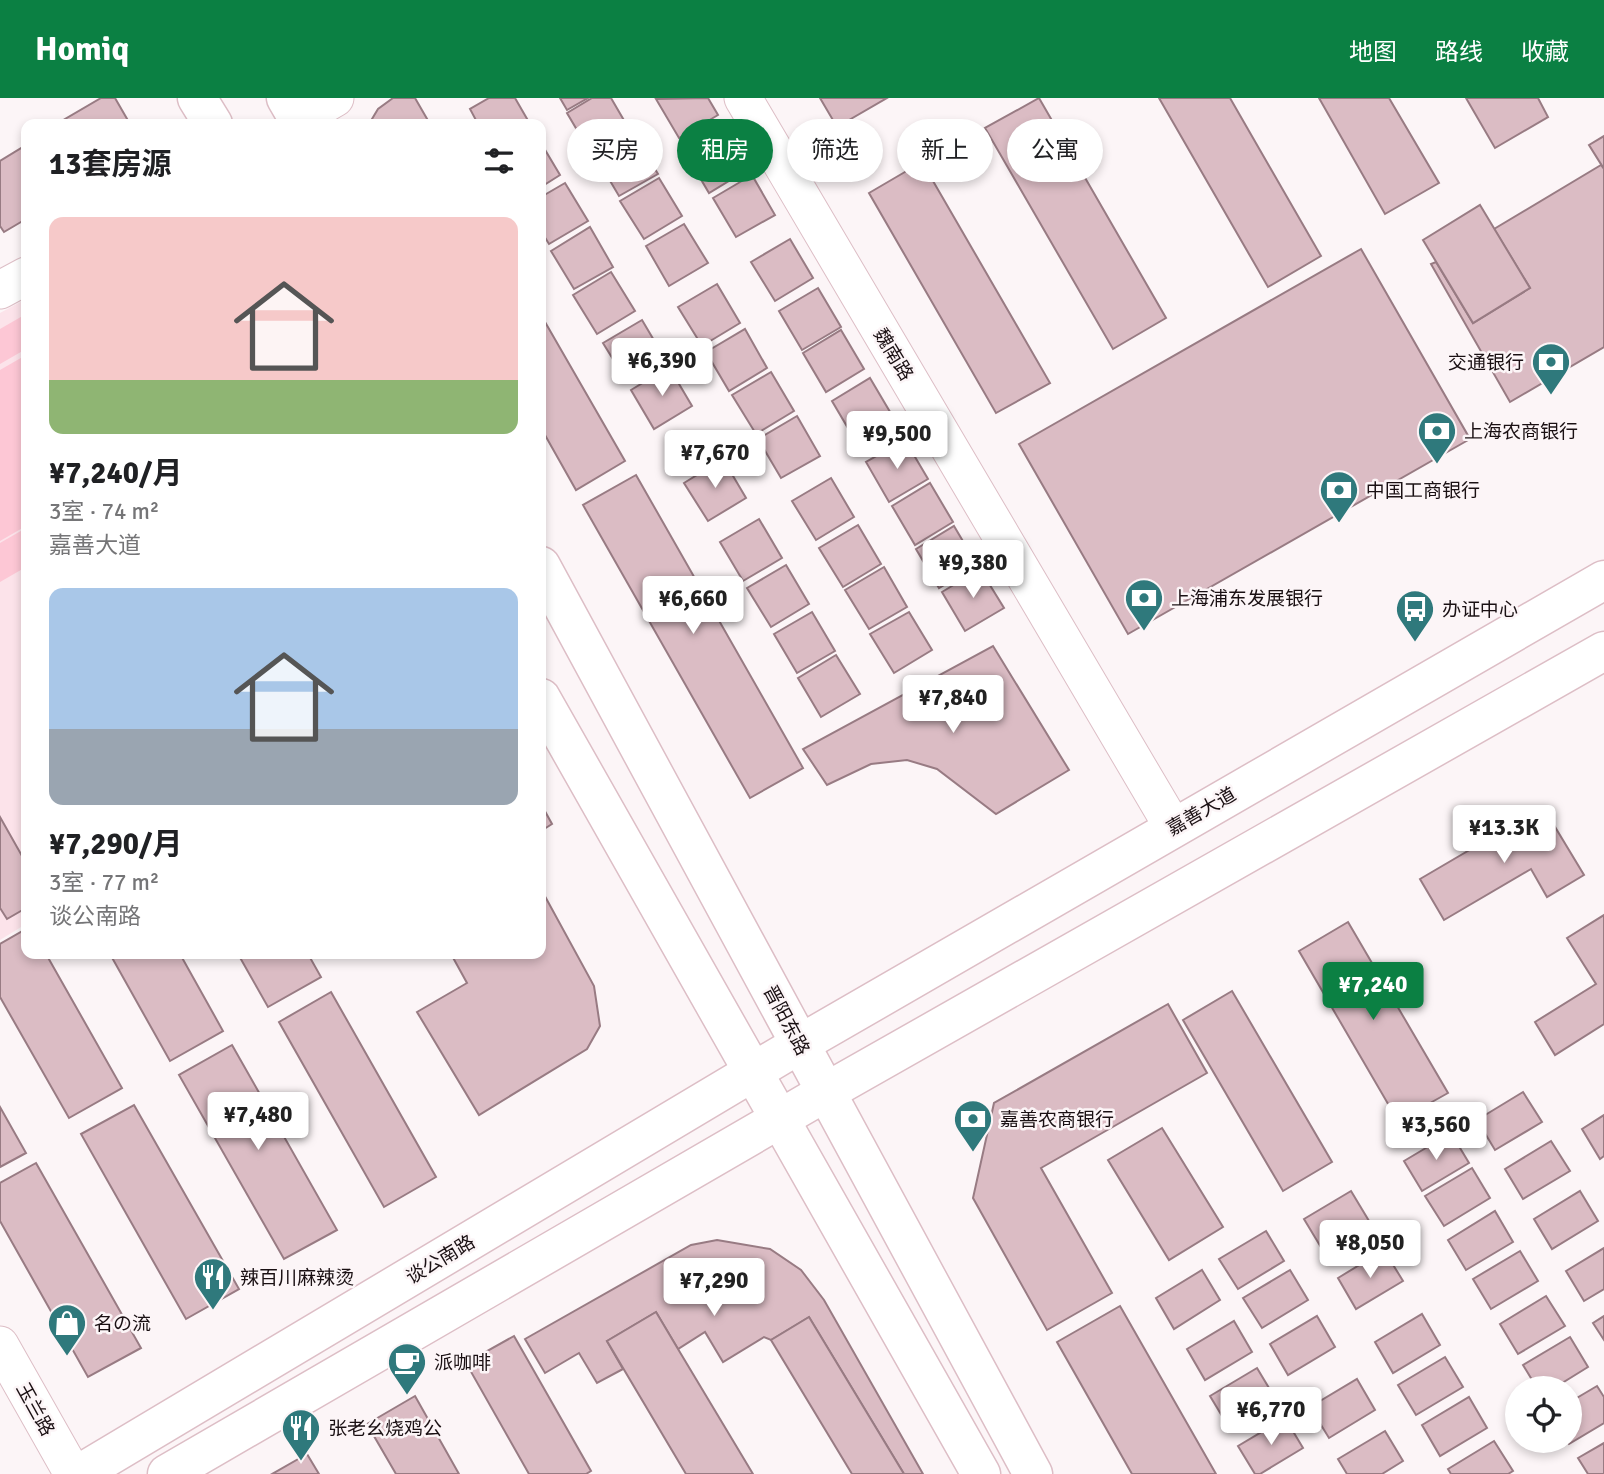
<!DOCTYPE html>
<html lang="zh">
<meta charset="utf-8">
<style>
:root{--surface:#fff;--page:#f2f2f2;--text:#202124;--muted:#757577;--accent:#0b8043}
body{margin:0;font-family:Signika,"Noto Sans SC","Noto Sans JP",sans-serif;background:var(--page);color:var(--text);height:100vh;display:flex;flex-direction:column;font-size:26px;white-space:nowrap}
*{box-sizing:border-box;margin:0}
p{font-size:23px;color:var(--muted)}
.icon{flex:none;width:38px;height:38px;fill:none;stroke:currentColor;stroke-width:2;stroke-linecap:round;stroke-linejoin:round}
.map{position:relative;flex:1;overflow:hidden}
.side{position:absolute;left:21px;top:21px;width:525px;height:840px;display:flex;flex-direction:column;background:var(--surface);border-radius:14px;box-shadow:0 4px 10px #0003}
.side>*{flex:none}
.hud{position:absolute;left:567px;top:21px;width:665px;height:63px;display:flex;gap:14px}
.controls{position:absolute;left:1505px;top:1278px;display:grid;gap:14px}
.controls a{display:grid;place-items:center;width:77px;height:77px;border-radius:50%;background:var(--surface);box-shadow:0 4px 10px #0003;font-size:35px}
.price{position:absolute;translate:-50% -60px;padding:0 16px;border-radius:7px;background:#fff;color:#222;font-size:23px;line-height:46px;filter:drop-shadow(0 2px 4px #0008)}
.price::after{content:'';position:absolute;left:50%;top:42px;width:21px;height:16px;margin-left:-10px;background:inherit;clip-path:polygon(0 0,100% 0,50% 100%)}
.price.active{background:var(--accent);color:#fff}
ul{padding:0;list-style:none}
li{display:grid;align-content:center;gap:14px;height:371px;padding:0 28px}
li span{display:grid;place-items:center;height:217px;border-radius:14px;color:#555}
li>.icon{margin-inline-start:auto}
span .icon{width:126px;height:126px;fill:#fffc;stroke-width:1}
li b{font-size:30px}
h2{display:flex;justify-content:space-between;align-items:center;height:84px;padding:0 28px;font-size:30px}
.pill{padding:0 24px;border-radius:32px;background:var(--surface);box-shadow:0 4px 10px #0003;font-size:24px;line-height:63px}
.pill.active{background:var(--accent);color:#fff}
header{display:flex;align-items:center;gap:42px;box-sizing:border-box;height:98px;padding:0 35px;background:var(--accent);color:#fff}
header strong{font-size:33px}
nav{display:flex;gap:38px;margin-inline-start:auto;font-size:24px}
.map>svg:first-child{display:block}
.built{fill:#fce3ea}
.green{fill:#fdc7d5}
.building{fill:#dbbcc4;stroke:#987b83;stroke-width:2}
.lines{fill:none;stroke-linecap:round;stroke-linejoin:round}
.minor-casing{stroke:#ddbec6;stroke-width:39}
.major-casing{stroke:#ddbec6;stroke-width:41}
.minor{stroke:#fff;stroke-width:37}
.major{stroke:#fff;stroke-width:38}
.labels{text-anchor:middle;stroke-width:5;stroke-linejoin:round;paint-order:stroke}
.street-label{font-size:19px;fill:#1a1013;stroke:#fcf5f7}
.poi-label{font-size:19px;fill:#1a1013;stroke:#fcf5f7;text-anchor:start}
</style>
<header>
<strong>Homiq</strong>
<nav><a>地图</a><a>路线</a><a>收藏</a></nav>
</header>
<div class="map">
<svg width="1604" height="1376" viewBox="0 0 1604 1376">
<rect width="100%" height="100%" fill="#fcf5f7"/>
<path class="built" d="M26,201v625l-26,16v-627z"/>
<g class="green">
<path d="M26,216v35l-26,15v-35z"/>
<path d="M26,257v171l-26,15v-171z"/>
<path d="M26,430v39l-26,15v-39z"/>
</g>
<g class="building">
<path d="M101,0h14l15,26h-68l-2,-2z"/>
<path d="M393,0h22l15,26h-61l9,-15z"/>
<path d="M489,0h26l15,26h-52l-8,-15z"/>
<path d="M560,0h28l-21,12z"/>
<path d="M592,0h19l18,31 -39,23 -23,-39z"/>
<path d="M708,0l10,17 -39,23 -23,-39z"/>
<path d="M820,0h67l-50,29z"/>
<path d="M1039,0l127,220 -53,31 -128,-221z"/>
<path d="M1159,0h71l91,158 -53,31z"/>
<path d="M1319,0h70l50,85 -54,31z"/>
<path d="M1466,0h72l10,19 -53,31z"/>
<path d="M724,33l23,39 -38,23 -23,-39z"/>
<path d="M634,37l24,39 -39,22 -23,-39z"/>
<path d="M1604,38v33l-15,-24z"/>
<path d="M541,45l19,32 -19,12z"/>
<path d="M23,49l3,5v67l-22,13 -4,-6v-65z"/>
<path d="M922,64l128,221 -54,30 -127,-220z"/>
<path d="M1601,67l3,4v178l-94,55 -79,-138 5,-2 37,61 57,-35 -36,-59z"/>
<path d="M752,77l23,40 -39,22 -23,-39z"/>
<path d="M659,80l23,38 -38,23 -24,-38z"/>
<path d="M565,85l23,38 -39,23 -8,-13v-34z"/>
<path d="M1480,107l50,83 -57,35 -50,-83z"/>
<path d="M684,126l24,39 -39,23 -23,-40z"/>
<path d="M590,129l23,40 -39,22 -23,-38z"/>
<path d="M790,141l23,39 -38,23 -24,-39z"/>
<path d="M1361,151l109,190 -342,195 -109,-190z"/>
<path d="M611,174l24,39 -38,23 -24,-39z"/>
<path d="M717,186l23,39 -38,23 -24,-39z"/>
<path d="M818,190l23,39 -39,23 -23,-39z"/>
<path d="M541,217l84,146 -49,29 -35,-62z"/>
<path d="M642,222l23,39 -38,23 -24,-39z"/>
<path d="M745,231l22,39 -38,23 -23,-39z"/>
<path d="M841,232l23,39 -38,23 -23,-39z"/>
<path d="M669,269l23,39 -38,23 -23,-39z"/>
<path d="M771,274l23,39 -38,23 -24,-39z"/>
<path d="M870,280l23,39 -38,23 -23,-39z"/>
<path d="M797,318l23,40 -39,22 -23,-39z"/>
<path d="M905,342l23,39 -39,23 -23,-40z"/>
<path d="M723,361l23,39 -38,23 -24,-38z"/>
<path d="M636,377l167,293 -53,30 -167,-293z"/>
<path d="M831,380l23,39 -38,23 -24,-39z"/>
<path d="M930,385l23,39 -38,23 -23,-39z"/>
<path d="M759,421l23,39 -39,23 -23,-39z"/>
<path d="M858,427l23,39 -38,23 -24,-39z"/>
<path d="M954,428l23,39 -38,23 -23,-39z"/>
<path d="M786,467l23,39 -38,23 -24,-39z"/>
<path d="M884,469l23,40 -38,22 -24,-39z"/>
<path d="M980,471l24,39 -39,23 -23,-39z"/>
<path d="M812,514l23,39 -38,22 -23,-39z"/>
<path d="M909,514l23,38 -38,23 -24,-39z"/>
<path d="M993,548l76,124 -73,44 -59,-45 -30,-9 -36,4 -44,21 -24,-36z"/>
<path d="M836,557l24,39 -39,23 -23,-39z"/>
<path d="M541,706l11,20 -11,7z"/>
<path d="M1543,709l41,68 -37,22 -16,-28 -87,51 -24,-41z"/>
<path d="M0,719l26,46v45l-19,11 -7,-11z"/>
<path d="M541,791l53,97 6,40 -13,23 -108,66 -62,-103 50,-29 -16,-29h90z"/>
<path d="M1604,817v109l-49,31 -20,-33 61,-38 -29,-46z"/>
<path d="M1348,824l100,171 -50,28 -99,-170z"/>
<path d="M26,831v25h20l76,134 -53,30 -69,-121v-53z"/>
<path d="M110,856h70l43,77 -53,30z"/>
<path d="M238,856h70l13,23 -53,30z"/>
<path d="M1232,893l100,171 -49,29 -100,-171z"/>
<path d="M331,894l105,185 -52,30 -105,-185z"/>
<path d="M1168,906l39,69 -166,95 71,125 -65,37 -74,-132 21,-95z"/>
<path d="M232,947l105,185 -53,29 -105,-184z"/>
<path d="M1523,994l19,30 -47,28 -18,-30z"/>
<path d="M134,1007l105,184 -53,30 -105,-185z"/>
<path d="M0,1009l26,46 -26,14z"/>
<path d="M1604,1017v41l-4,3 -18,-30z"/>
<path d="M1162,1030l61,99 -54,33 -61,-100z"/>
<path d="M1451,1035l18,30 -47,28 -18,-30z"/>
<path d="M1551,1043l19,30 -47,28 -18,-30z"/>
<path d="M36,1065l105,185 -53,29 -88,-156v-38z"/>
<path d="M1472,1070l18,30 -46,28 -19,-30z"/>
<path d="M1351,1093l18,30 -47,28 -18,-30z"/>
<path d="M1580,1093l18,30 -46,28 -18,-30z"/>
<path d="M1495,1113l18,31 -47,28 -18,-30z"/>
<path d="M1266,1133l18,30 -46,28 -19,-30z"/>
<path d="M717,1142l53,9 31,21 23,30 99,174h-19l-95,-157 -38,23 -7,-3 -41,25 -18,-30 -27,17 -22,-37 -49,29 16,28 -26,14 -18,-30 -34,20 -20,-34 166,-94z"/>
<path d="M1604,1150v41l-20,12 -18,-30z"/>
<path d="M1384,1152l19,31 -47,28 -18,-31z"/>
<path d="M1520,1153l18,30 -47,28 -18,-30z"/>
<path d="M1202,1172l18,30 -46,29 -18,-31z"/>
<path d="M1290,1172l18,30 -46,28 -19,-30z"/>
<path d="M1546,1198l19,30 -47,28 -18,-30z"/>
<path d="M1120,1208l96,168h-84l-75,-132z"/>
<path d="M656,1214l22,37 75,125h-67l-79,-133z"/>
<path d="M1422,1216l18,31 -47,28 -18,-31z"/>
<path d="M1317,1218l18,31 -47,28 -18,-31z"/>
<path d="M1604,1218v24l-11,-17z"/>
<path d="M809,1219l95,157h-52l-81,-134z"/>
<path d="M1234,1223l18,31 -47,28 -18,-31z"/>
<path d="M514,1238l77,135 -5,3h-57l-63,-111z"/>
<path d="M1570,1239l18,30 -34,21h-17l-14,-23z"/>
<path d="M1445,1259l18,30 -47,28 -18,-30z"/>
<path d="M1257,1270l18,30 -47,28 -18,-30z"/>
<path d="M1357,1281l18,31 -46,28 -19,-31z"/>
<path d="M1597,1288l7,11v26l-35,21 -3,-4h4v-38z"/>
<path d="M415,1298l44,78h-63l-29,-50z"/>
<path d="M1469,1299l18,31 -47,28 -18,-31z"/>
<path d="M1285,1320l18,30 -43,26h-5l-17,-28z"/>
<path d="M1385,1333l18,30 -21,13h-35l-9,-15z"/>
<path d="M1494,1343l19,30 -5,3h-57l-3,-5z"/>
<path d="M1604,1345v31h-16l-10,-16z"/>
<path d="M307,1356l12,20h-47z"/>
</g>
<g class="lines">
<g class="minor-casing">
<g id="minor">
<path d="M743,0l430,729"/>
<path d="M299,21l36,-21"/>
<path d="M0,192l26,-14"/>
<path d="M0,1247l73,129"/>
</g>
</g>
<g class="major-casing">
<g id="major">
<path d="M197,0l16,26"/>
<path d="M286,0l15,26"/>
<path d="M541,468l492,908"/>
<path d="M541,600l440,776"/>
<path d="M79,1376l721,-430 804,-464"/>
<path d="M167,1376l659,-382 778,-441"/>
</g>
</g>
<use href="#minor" class="minor"/>
<use href="#major" class="major"/>
</g>
<defs>
<g id="bank-pin" transform="scale(2.0125)"><path d="M0 17L-7.5 6A9.5 9.5 0 1 1 7.5 6Z" fill="#2f797c" stroke="#fcf5f7"/><path d="M-6-4H6V4H-6ZM0-2.3a2.3 2.3 0 1 0 0 4.6a2.3 2.3 0 1 0 0-4.6Z" fill="#fff"/></g>
<g id="bus-pin" transform="scale(2.0125)"><path d="M0 17L-7.5 6A9.5 9.5 0 1 1 7.5 6Z" fill="#2f797c" stroke="#fcf5f7"/><path d="M-5-6H5V4H4V6H2V4H-2V6H-4V4H-5ZM-3.5-4V0h7V-4ZM-3.5 1.2v1.5H-2V1.2ZM2 1.2v1.5H3.5V1.2Z" fill="#fff"/></g>
<g id="restaurant-pin" transform="scale(2.0125)"><path d="M0 17L-7.5 6A9.5 9.5 0 1 1 7.5 6Z" fill="#2f797c" stroke="#fcf5f7"/><path d="M-5-6h1v4h1v-4h1v4h1v-4h1v5L-1.5 .5V6h-2V.5L-5-1ZM5-6V6H3V1.5H1.5Q1.5-4 5-6Z" fill="#fff"/></g>
<g id="shop-pin" transform="scale(2.0125)"><path d="M0 17L-7.5 6A9.5 9.5 0 1 1 7.5 6Z" fill="#2f797c" stroke="#fcf5f7"/><path d="M-5-2.5h2.3a2.7 3.5 0 0 1 5.4 0H5L5.5 6h-11ZM-1.5-2.5h3a1.5 2.3 0 0 0-3 0Z" fill="#fff"/></g>
<g id="cafe-pin" transform="scale(2.0125)"><path d="M0 17L-7.5 6A9.5 9.5 0 1 1 7.5 6Z" fill="#2f797c" stroke="#fcf5f7"/><path d="M-5.5-4.5H6V0H3Q3 3.5 0 3.5H-2.5Q-5.5 3.5-5.5 0ZM3-3.2v2h1.7v-2ZM-6 4.5H4V6H-6Z" fill="#fff"/></g>
</defs>
<g fill-rule="evenodd">
<use href="#bank-pin" x="1551" y="264"/>
<use href="#bank-pin" x="1437" y="333"/>
<use href="#bank-pin" x="1339" y="392"/>
<use href="#bank-pin" x="1144" y="500"/>
<use href="#bus-pin" x="1415" y="511"/>
<use href="#bank-pin" x="973" y="1021"/>
<use href="#restaurant-pin" x="213" y="1179"/>
<use href="#shop-pin" x="67" y="1225"/>
<use href="#cafe-pin" x="407" y="1264"/>
<use href="#restaurant-pin" x="301" y="1330"/>
</g>
<g class="labels">
<g class="street-label">
<text transform="translate(894 256) rotate(59)" y="7">魏南路</text>
<text transform="translate(1201 713) rotate(-30)" y="7">嘉善大道</text>
<text transform="translate(787 922) rotate(62)" y="7">晋阳东路</text>
<text transform="translate(440 1161) rotate(-31)" y="7">谈公南路</text>
<text transform="translate(36 1311) rotate(61)" y="7">玉兰路</text>
</g>
<g class="poi-label">
<text x="1524" y="271" text-anchor="end">交通银行</text>
<text x="1464" y="340">上海农商银行</text>
<text x="1366" y="399">中国工商银行</text>
<text x="1171" y="507">上海浦东发展银行</text>
<text x="1442" y="518">办证中心</text>
<text x="1000" y="1028">嘉善农商银行</text>
<text x="240" y="1186">辣百川麻辣烫</text>
<text x="94" y="1232">名の流</text>
<text x="434" y="1271">派咖啡</text>
<text x="328" y="1337">张老幺烧鸡公</text>
</g>
</g>
</svg>
<div class="controls">
<a><svg class="icon" aria-label="locate" viewBox="0 0 24 24"><circle cx="12" cy="12" r="6"/><path d="M12 2v4M12 18v4M2 12h4M18 12h4"/></svg></a>
</div>
<b class="price" style="left:662px;top:300px">¥6,390</b>
<b class="price" style="left:897px;top:373px">¥9,500</b>
<b class="price" style="left:715px;top:392px">¥7,670</b>
<b class="price" style="left:973px;top:502px">¥9,380</b>
<b class="price" style="left:693px;top:538px">¥6,660</b>
<b class="price" style="left:953px;top:637px">¥7,840</b>
<b class="price" style="left:1504px;top:767px">¥13.3K</b>
<b class="price active" style="left:1373px;top:924px">¥7,240</b>
<b class="price" style="left:258px;top:1054px">¥7,480</b>
<b class="price" style="left:1436px;top:1064px">¥3,560</b>
<b class="price" style="left:1370px;top:1182px">¥8,050</b>
<b class="price" style="left:714px;top:1220px">¥7,290</b>
<b class="price" style="left:1271px;top:1349px">¥6,770</b>
<div class="hud">
<a class="pill">买房</a>
<a class="pill active">租房</a>
<a class="pill">筛选</a>
<a class="pill">新上</a>
<a class="pill">公寓</a>
</div>
<section class="side">
<h2>13套房源<svg class="icon" aria-label="filters" viewBox="0 0 24 24"><path d="M4 7h16M4 17h16"/><circle cx="9" cy="7" r="2"/><circle cx="15" cy="17" r="2"/></svg></h2>
<ul>
<li><span style="background:linear-gradient(#f6c9c9 75%,#8fb573 0)"><svg class="icon" aria-label="home" viewBox="0 0 24 24"><path d="M3 11l9-7 9 7M6 9v11h12V9"/></svg></span><div><b>¥7,240/月</b><p>3室 · 74 m²</p><p>嘉善大道</p></div></li>
<li><span style="background:linear-gradient(#a9c7e8 65%,#9aa5b1 0)"><svg class="icon" aria-label="home" viewBox="0 0 24 24"><path d="M3 11l9-7 9 7M6 9v11h12V9"/></svg></span><div><b>¥7,290/月</b><p>3室 · 77 m²</p><p>谈公南路</p></div></li>
</ul>
</section>
</div>
